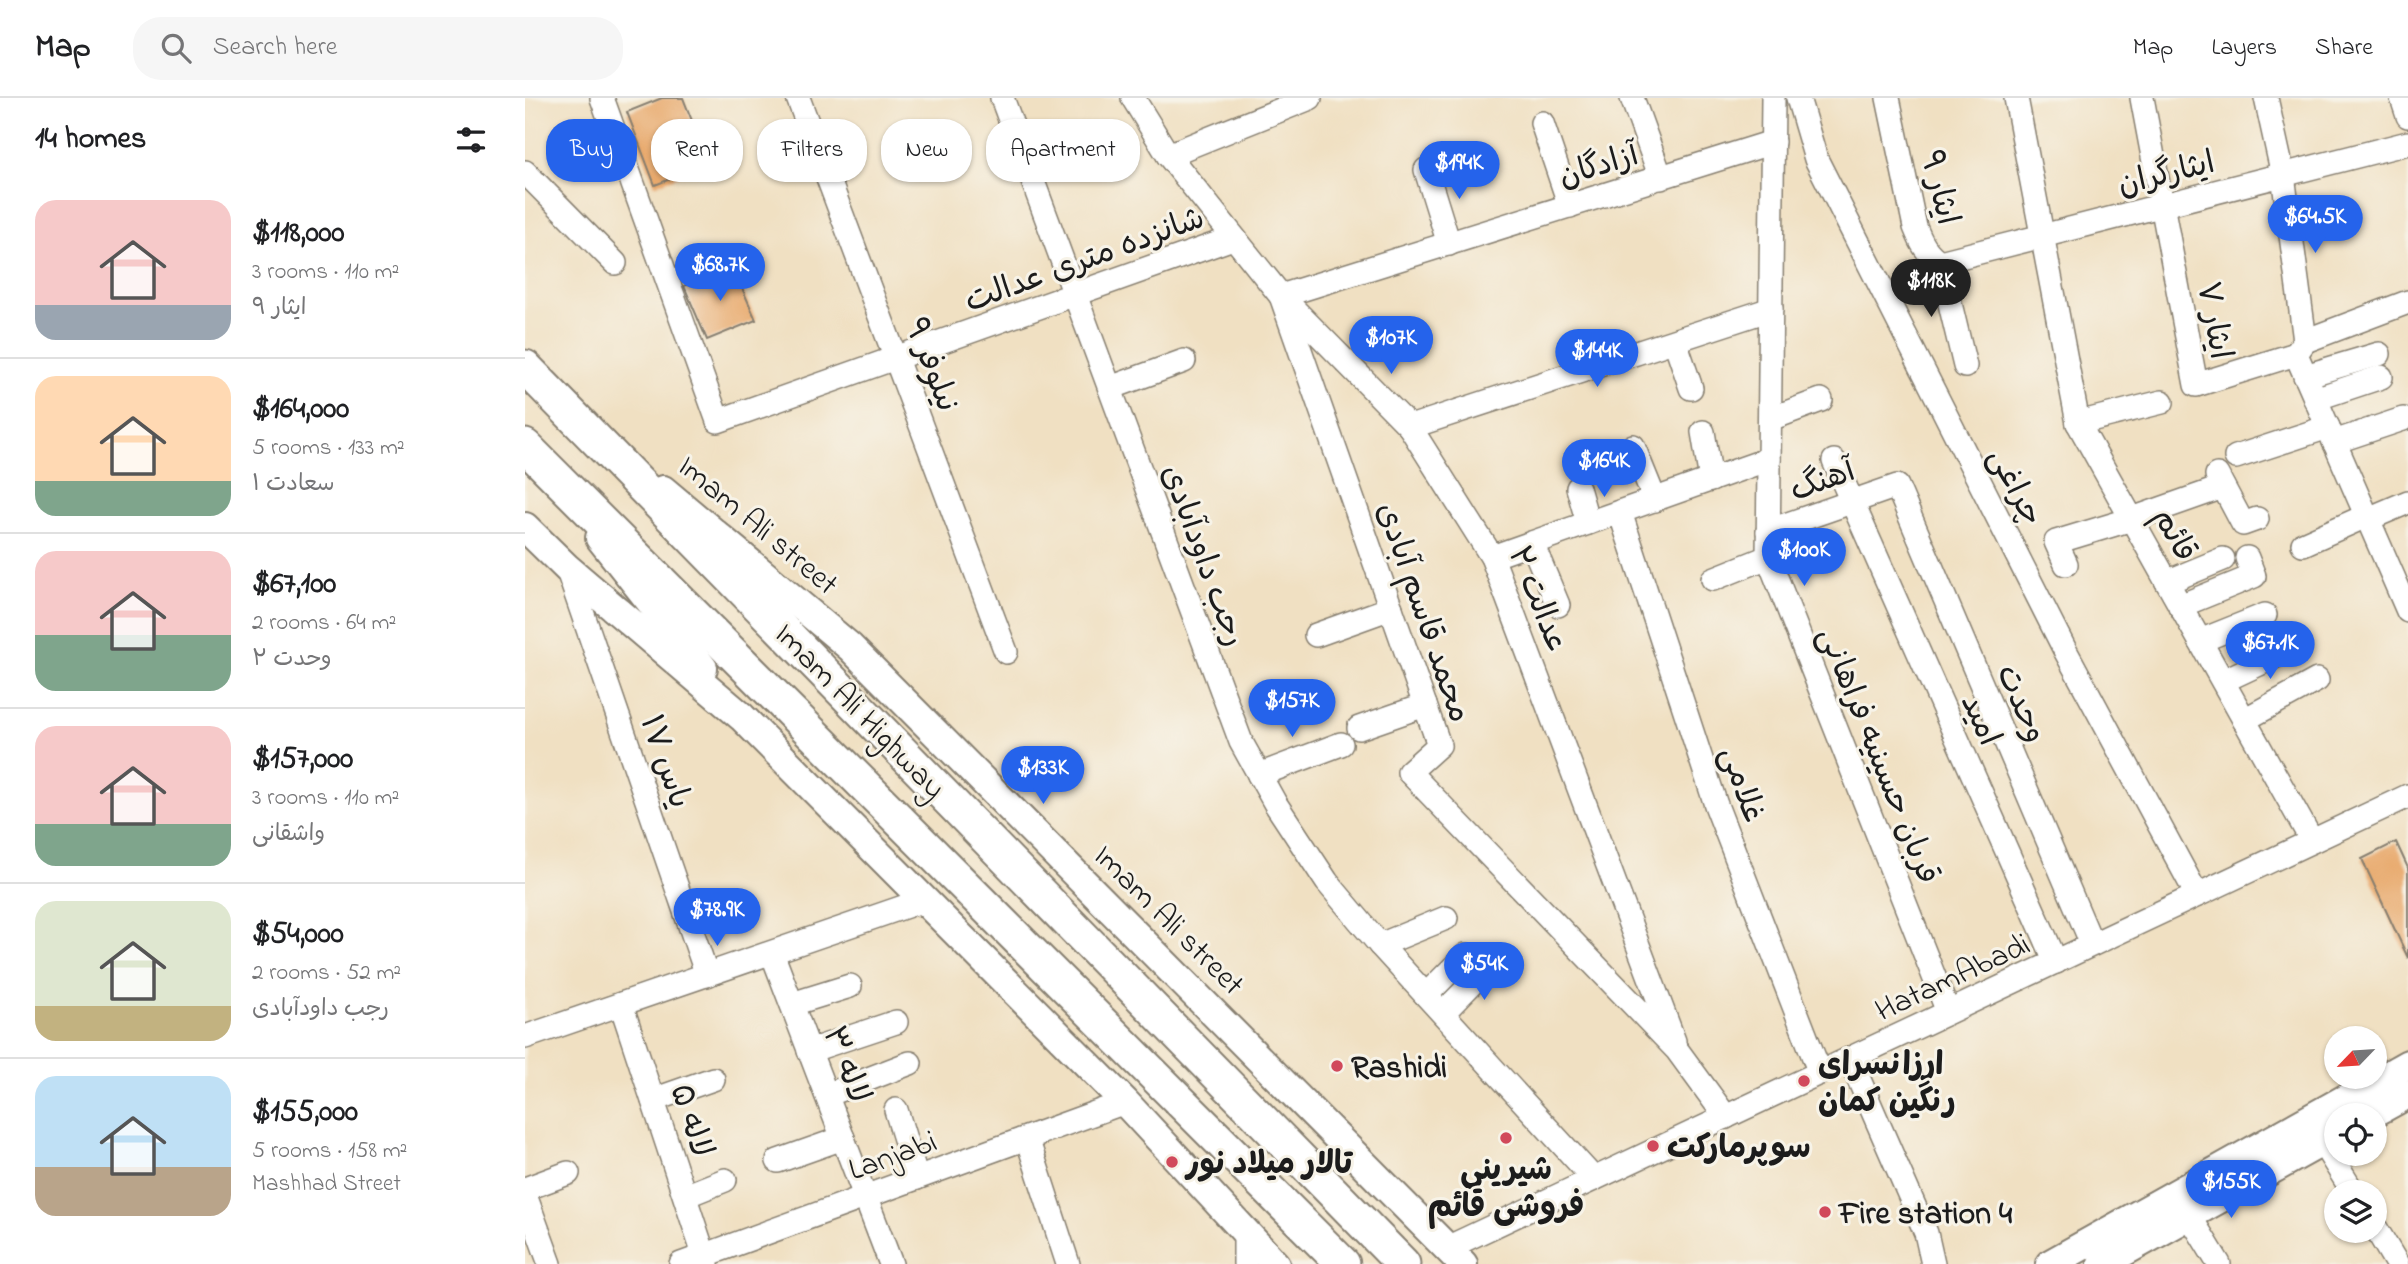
<!DOCTYPE html>
<meta charset="utf-8">
<style>
:root{--surface:#fff;--page:#f6f6f6;--text:#202124;--muted:#757577;--line:#e0e0e0;--accent:#2563eb}
body{margin:0;font-family:"Indie Flower","Playpen Sans Arabic",sans-serif;background:var(--page);color:var(--text);height:100vh;display:flex;flex-direction:column;font-size:26px;white-space:nowrap}
*{box-sizing:border-box;margin:0}
p{font-size:23px;color:var(--muted)}
.icon{flex:none;width:38px;height:38px;fill:none;stroke:currentColor;stroke-width:2;stroke-linecap:round;stroke-linejoin:round}
.map{position:relative;flex:1;overflow:hidden}
.details{display:flex;flex-direction:column;background:var(--surface);width:525px}
.details>*{flex:none}
.banner{position:absolute;left:21px;top:21px;width:665px;height:63px;display:flex;gap:14px}
.needle{width:46px;rotate:245deg}
.fabs{position:absolute;left:1799px;top:928px;display:grid;gap:14px}
.fabs a{display:grid;place-items:center;width:63px;height:63px;border-radius:50%;background:var(--surface);box-shadow:0 2px 5px #0004;font-size:35px}
.price{position:absolute;translate:-50% -60px;padding:0 16px;border-radius:24px;background:var(--accent);color:#fff;font-size:23px;line-height:46px;filter:drop-shadow(0 2px 4px #0008)}
.price::after{content:'';position:absolute;left:50%;top:42px;width:21px;height:16px;margin-left:-10px;background:inherit;clip-path:polygon(0 0,100% 0,50% 100%)}
.price.current{background:#222;color:#fff}
ul{padding:0;list-style:none}
li{display:flex;align-items:center;gap:21px;height:175px;padding:0 35px}
li+li{border-top:2px solid var(--line)}
li span{display:grid;place-items:center;flex:none;width:196px;height:140px;border-radius:21px;color:#555}
li>.icon{margin-inline-start:auto}
span .icon{width:84px;height:84px;fill:#fffc;stroke-width:1}
li b{font-size:30px}
h2{display:flex;justify-content:space-between;align-items:center;height:84px;padding:0 35px;font-size:30px}
.tag{padding:0 24px;border-radius:28px;background:var(--surface);box-shadow:0 2px 5px #0004;font-size:24px;line-height:63px}
.tag.current{background:var(--accent);color:#fff}
header{display:flex;align-items:center;gap:42px;box-sizing:border-box;height:98px;padding:0 35px;background:var(--surface);border-bottom:2px solid var(--line)}
header strong{font-size:33px}
nav{display:flex;gap:38px;margin-inline-start:auto;font-size:24px}
.search{width:490px;height:63px;background:var(--page);display:flex;align-items:center;gap:18px;box-sizing:border-box;padding:0 24px;border-radius:28px;color:var(--muted);font-size:26px}
main{display:flex;flex:1;min-height:0}
.map>svg:first-child{display:block}
.building{fill:#e8a96c}
.lines{fill:none;stroke-linecap:round;stroke-linejoin:round}
.minor-casing{stroke:#867e6f;stroke-width:26}
.major-casing{stroke:#867e6f;stroke-width:32}
.highway-casing{stroke:#867e6f;stroke-width:37}
.minor{stroke:#fff;stroke-width:23}
.major{stroke:#fff;stroke-width:28}
.highway{stroke:#fff;stroke-width:33}
.poi-dot{fill:#d1495b;stroke:#f7f3e8;stroke-width:2.5}
.labels{text-anchor:middle;stroke-width:6;stroke-linejoin:round;paint-order:stroke}
.street-label{font-size:32px;fill:#1c1c1c;stroke:#f7f3e8}
.poi-label{font-size:32px;font-weight:bold;fill:#1c1c1c;stroke:#f7f3e8;text-anchor:start}
</style>
<header>
<strong>Map</strong>
<div class="search"><svg class="icon" aria-label="search" viewBox="0 0 24 24"><circle cx="10" cy="10" r="6"/><path d="M15 15l6 6"/></svg>Search here</div>
<nav><a>Map</a><a>Layers</a><a>Share</a></nav>
</header>
<main>
<section class="details">
<h2>14 homes<svg class="icon" aria-label="filters" viewBox="0 0 24 24"><path d="M4 7h16M4 17h16"/><circle cx="9" cy="7" r="2"/><circle cx="15" cy="17" r="2"/></svg></h2>
<ul>
<li><span style="background:linear-gradient(#f6c9c9 75%,#9aa5b1 0)"><svg class="icon" aria-label="home" viewBox="0 0 24 24"><path d="M3 11l9-7 9 7M6 9v11h12V9"/></svg></span><div><b>$118,000</b><p>3 rooms · 110 m²</p><p>ایثار ۹</p></div></li>
<li><span style="background:linear-gradient(#ffd9b3 75%,#7fa58c 0)"><svg class="icon" aria-label="home" viewBox="0 0 24 24"><path d="M3 11l9-7 9 7M6 9v11h12V9"/></svg></span><div><b>$164,000</b><p>5 rooms · 133 m²</p><p>سعادت ۱</p></div></li>
<li><span style="background:linear-gradient(#f6c9c9 60%,#7fa58c 0)"><svg class="icon" aria-label="home" viewBox="0 0 24 24"><path d="M3 11l9-7 9 7M6 9v11h12V9"/></svg></span><div><b>$67,100</b><p>2 rooms · 64 m²</p><p>وحدت ۲</p></div></li>
<li><span style="background:linear-gradient(#f6c9c9 70%,#7fa58c 0)"><svg class="icon" aria-label="home" viewBox="0 0 24 24"><path d="M3 11l9-7 9 7M6 9v11h12V9"/></svg></span><div><b>$157,000</b><p>3 rooms · 110 m²</p><p>واشقانی</p></div></li>
<li><span style="background:linear-gradient(#dfe7d0 75%,#c2b280 0)"><svg class="icon" aria-label="home" viewBox="0 0 24 24"><path d="M3 11l9-7 9 7M6 9v11h12V9"/></svg></span><div><b>$54,000</b><p>2 rooms · 52 m²</p><p>رجب داودآبادی</p></div></li>
<li><span style="background:linear-gradient(#bfe0f5 65%,#b9a48a 0)"><svg class="icon" aria-label="home" viewBox="0 0 24 24"><path d="M3 11l9-7 9 7M6 9v11h12V9"/></svg></span><div><b>$155,000</b><p>5 rooms · 158 m²</p><p>Mashhad Street</p></div></li>
</ul>
</section>
<div class="map">
<svg width="1883" height="1166" viewBox="0 0 1883 1166">
<rect width="100%" height="100%" fill="#f7f3e8"/>
<filter id="ink" filterUnits="userSpaceOnUse"><feTurbulence type="fractalNoise" baseFrequency=".0143" numOctaves="2"/><feDisplacementMap in="SourceGraphic" scale="14" xChannelSelector="R" yChannelSelector="G"/><feConvolveMatrix kernelMatrix="1 2 1 2 8 2 1 2 1" color-interpolation-filters="sRGB"/></filter>
<filter id="wash" filterUnits="userSpaceOnUse"><feTurbulence type="fractalNoise" baseFrequency=".00686" numOctaves="4" result="noise"/><feDisplacementMap in="SourceGraphic" scale="28" xChannelSelector="R" yChannelSelector="G"/><feGaussianBlur stdDeviation="1.57" result="paint"/><feColorMatrix in="noise" values="0 0 0 0 0 0 0 0 0 0 0 0 0 0 0 0 0 1.4 0 .05"/><feComposite in="paint" operator="in"/></filter>
<g filter="url(#wash)">
<rect width="100%" height="100%" fill="#f0e0c2"/>
<g id="blocks">
<g class="building">
<path d="M137,0h21l26,66 -54,21 -28,-73z"/>
<path d="M207,167l24,55 -49,20 -23,-54z"/>
<path d="M1871,744l12,26v90l-46,-99z"/>
</g>
</g>
</g>
<g filter="url(#ink)">
<use href="#blocks" fill-opacity="0" stroke="#867e6f" stroke-width="2"/>
<g class="lines">
<g class="minor-casing">
<g id="minor">
<path d="M77,0l116,323 515,-183"/>
<path d="M273,0l208,554"/>
<path d="M477,0l239,644 34,61 52,79 53,63 214,234"/>
<path d="M608,0l35,57 113,141 129,131 82,130 182,484"/>
<path d="M1107,0l29,80"/>
<path d="M1248,0l-5,459 180,455"/>
<path d="M1273,0l18,61 250,493 131,243"/>
<path d="M1363,0l27,129c6,15 11,26 25,35l25,104"/>
<path d="M1491,0l62,325 234,418"/>
<path d="M1617,0l54,287 100,-31"/>
<path d="M1741,0l17,77 22,166 -9,13"/>
<path d="M1877,0l6,18"/>
<path d="M1017,25l28,83"/>
<path d="M643,57l142,-57"/>
<path d="M901,72l23,74"/>
<path d="M0,74l90,91"/>
<path d="M1415,164l468,-119"/>
<path d="M1150,243l16,47"/>
<path d="M1780,243l103,-39"/>
<path d="M1771,256l112,257"/>
<path d="M1780,278l74,-22"/>
<path d="M585,290l74,-27"/>
<path d="M1790,301l66,-22"/>
<path d="M1245,321l51,-19"/>
<path d="M1553,325l84,-21"/>
<path d="M885,329l361,-118"/>
<path d="M1178,334l8,48"/>
<path d="M1809,344l69,-23"/>
<path d="M1108,348l22,54"/>
<path d="M1711,359l92,-30"/>
<path d="M1309,363l222,501"/>
<path d="M1692,377l26,49 14,-5"/>
<path d="M1053,390l10,35"/>
<path d="M1095,414l96,293 104,268"/>
<path d="M1843,421l40,-17"/>
<path d="M1243,433l129,-45 195,458"/>
<path d="M1007,445l26,62"/>
<path d="M1778,446l63,-28"/>
<path d="M967,459l277,-98"/>
<path d="M1541,466l-10,-22 76,-23 91,-32"/>
<path d="M42,470l140,407"/>
<path d="M1188,481l55,-22"/>
<path d="M1642,484l56,-23"/>
<path d="M1655,508l74,-30 -7,-18"/>
<path d="M791,537l75,-27"/>
<path d="M1675,543l65,-26"/>
<path d="M1698,583l53,-25"/>
<path d="M1719,622l73,-40"/>
<path d="M834,630l66,-23"/>
<path d="M734,677l82,-31"/>
<path d="M855,847l66,-27"/>
<path d="M247,855l119,311"/>
<path d="M901,897l40,-40"/>
<path d="M96,906l86,260"/>
<path d="M267,906l58,-18"/>
<path d="M918,915l51,-52"/>
<path d="M0,939l399,-137"/>
<path d="M284,953l87,-29"/>
<path d="M1325,961l76,174 7,31"/>
<path d="M302,997l83,-32"/>
<path d="M128,1002l60,-21"/>
<path d="M371,1012l21,68"/>
<path d="M1201,1019l-49,-67 -268,-278 30,-27 -158,-449 492,-154"/>
<path d="M502,1040l41,126"/>
<path d="M1797,1044l31,50"/>
<path d="M253,1063l65,-23"/>
<path d="M0,1091l43,-16"/>
<path d="M0,1097l25,69"/>
<path d="M160,1098l40,-16"/>
<path d="M1664,1117l30,49"/>
<path d="M1850,1129l22,37"/>
<path d="M720,1133v33"/>
<path d="M922,1150l961,-452"/>
<path d="M156,1166l444,-162"/>
</g>
</g>
<g class="major-casing">
<g id="major">
<path d="M138,392l187,157 613,617"/>
<path d="M0,429l42,41 175,149 383,385 150,162"/>
<path d="M75,440l103,130"/>
<path d="M1845,1017l38,-21"/>
<path d="M1525,1166l358,-200"/>
<path d="M1577,1166l234,-130"/>
</g>
</g>
<g class="highway-casing">
<g id="highway">
<path d="M0,269l878,897"/>
<path d="M0,348l818,818"/>
</g>
</g>
<use href="#minor" class="minor"/>
<use href="#major" class="major"/>
<use href="#highway" class="highway"/>
</g>
</g>
<g class="poi-dot">
<circle cx="812" cy="968" r="7"/>
<circle cx="1279" cy="983" r="7"/>
<circle cx="981" cy="1040" r="7"/>
<circle cx="1128" cy="1048" r="7"/>
<circle cx="647" cy="1064" r="7"/>
<circle cx="1300" cy="1114" r="7"/>
</g>
<g class="labels">
<g class="street-label">
<text transform="translate(1073 66) rotate(-17)" y="11">آزادگان</text>
<text transform="translate(1641 74) rotate(-14)" y="11">ایثارگران</text>
<text transform="translate(1416 89) rotate(76)" y="11">ایثار ۹</text>
<text transform="translate(559 160) rotate(-20)" y="11">شانزده متری عدالت</text>
<text transform="translate(1691 222) rotate(80)" y="11">ایثار ۷</text>
<text transform="translate(408 266) rotate(69)" y="11">نیلوفر ۹</text>
<text transform="translate(1297 381) rotate(-20)" y="11">آهنگ</text>
<text transform="translate(1492 388) rotate(63)" y="11">چراغی</text>
<text transform="translate(234 426) rotate(40)" y="11">Imam Ali street</text>
<text transform="translate(1651 436) rotate(61)" y="11">قائم</text>
<text transform="translate(680 457) rotate(70)" y="11">رجب داودآبادی</text>
<text transform="translate(1015 501) rotate(68)" y="11">عدالت ۲</text>
<text transform="translate(900 514) rotate(71)" y="11">محمد قاسم آبادی</text>
<text transform="translate(1498 605) rotate(67)" y="11">وحدت</text>
<text transform="translate(336 612) rotate(46)" y="11">Imam Ali Highway</text>
<text transform="translate(1457 621) rotate(66)" y="11">امید</text>
<text transform="translate(1355 657) rotate(68)" y="11">قربان حسینیه فراهانی</text>
<text transform="translate(142 663) rotate(71)" y="11">یاس ۱۷</text>
<text transform="translate(1219 686) rotate(71)" y="11">غلامی</text>
<text transform="translate(645 821) rotate(45)" y="11">Imam Ali street</text>
<text transform="translate(1427 878) rotate(-25)" y="11">HatamAbadi</text>
<text transform="translate(323 966) rotate(69)" y="11">لاله ۳</text>
<text transform="translate(168 1022) rotate(72)" y="11">لاله ۵</text>
<text transform="translate(367 1056) rotate(-20)" y="11">Lanjabi</text>
</g>
<g class="poi-label">
<text x="1293" y="976">ارزانسرای<tspan x="1293" dy="37">رنگین کمان</tspan></text>
<text x="826" y="979">Rashidi</text>
<text x="1142" y="1059">سوپرمارکت</text>
<text x="661" y="1075">تالار میلاد نور</text>
<text x="981" y="1081" text-anchor="middle">شیرینی<tspan x="981" dy="37">فروشی قائم</tspan></text>
<text x="1314" y="1125">Fire station 4</text>
</g>
</g>
</svg>
<div class="fabs">
<a><svg class="needle" viewBox="-14 -14 28 28"><path d="M0-13l5 13h-10z" fill="#e53935"/><path d="M0 13l5-13h-10z" fill="#757577"/></svg></a>
<a><svg class="icon" aria-label="locate" viewBox="0 0 24 24"><circle cx="12" cy="12" r="6"/><path d="M12 2v4M12 18v4M2 12h4M18 12h4"/></svg></a>
<a><svg class="icon" aria-label="layers" viewBox="0 0 24 24"><path d="M12 4l9 5-9 5-9-5zM3 14l9 5 9-5"/></svg></a>
</div>
<b class="price" style="left:934px;top:103px">$194K</b>
<b class="price" style="left:1790px;top:157px">$64.5K</b>
<b class="price" style="left:195px;top:205px">$68.7K</b>
<b class="price current" style="left:1406px;top:221px">$118K</b>
<b class="price" style="left:866px;top:278px">$107K</b>
<b class="price" style="left:1072px;top:291px">$144K</b>
<b class="price" style="left:1079px;top:401px">$164K</b>
<b class="price" style="left:1279px;top:490px">$100K</b>
<b class="price" style="left:1745px;top:583px">$67.1K</b>
<b class="price" style="left:767px;top:641px">$157K</b>
<b class="price" style="left:518px;top:708px">$133K</b>
<b class="price" style="left:192px;top:850px">$78.9K</b>
<b class="price" style="left:959px;top:904px">$54K</b>
<b class="price" style="left:1706px;top:1122px">$155K</b>
<div class="banner">
<a class="tag current">Buy</a>
<a class="tag">Rent</a>
<a class="tag">Filters</a>
<a class="tag">New</a>
<a class="tag">Apartment</a>
</div>
</div>
</main>
